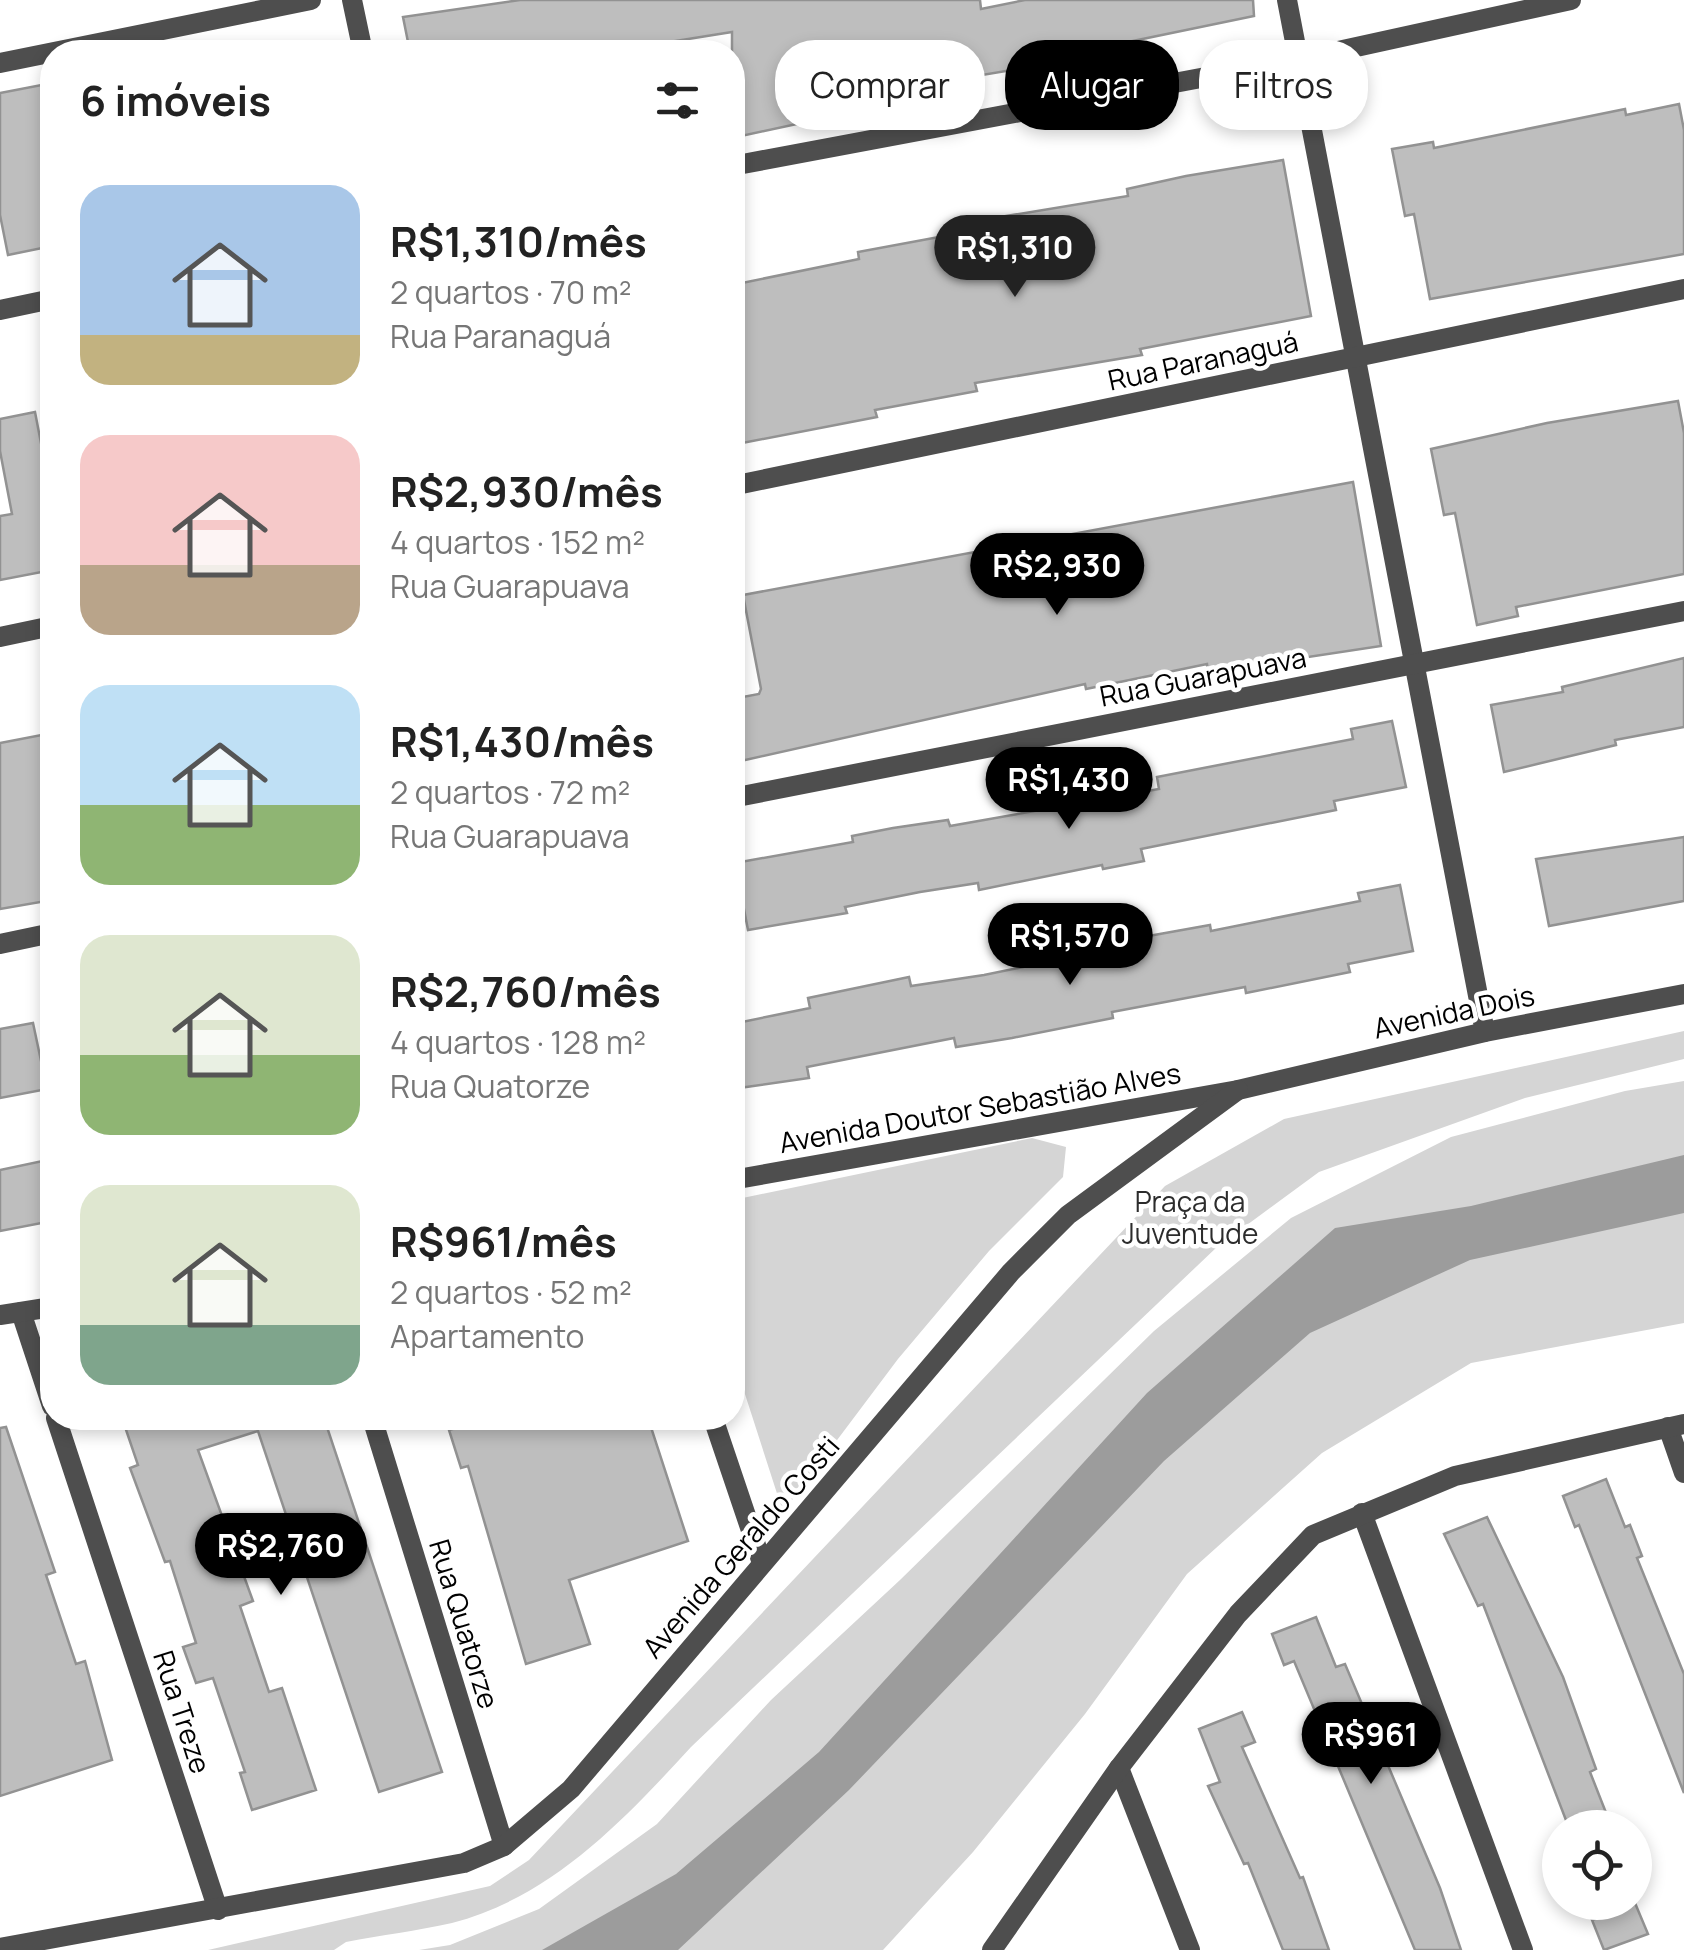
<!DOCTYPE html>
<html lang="pt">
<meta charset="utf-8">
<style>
:root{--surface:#fff;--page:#f2f2f2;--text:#222;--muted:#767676;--accent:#000}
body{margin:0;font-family:Manrope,sans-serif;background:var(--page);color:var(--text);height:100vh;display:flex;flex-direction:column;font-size:38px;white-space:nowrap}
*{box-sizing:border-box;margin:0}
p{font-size:32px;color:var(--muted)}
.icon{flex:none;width:55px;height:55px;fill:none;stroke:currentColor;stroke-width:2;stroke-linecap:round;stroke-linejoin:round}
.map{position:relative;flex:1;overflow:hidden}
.details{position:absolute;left:40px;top:40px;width:705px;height:1390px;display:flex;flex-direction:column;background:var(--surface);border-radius:40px;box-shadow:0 5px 15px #0003}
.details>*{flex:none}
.banner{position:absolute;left:775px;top:40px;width:758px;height:90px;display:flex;gap:20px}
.fabs{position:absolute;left:1542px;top:1810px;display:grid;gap:20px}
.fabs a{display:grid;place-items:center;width:110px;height:110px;border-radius:50%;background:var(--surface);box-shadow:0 5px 15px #0003;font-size:50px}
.price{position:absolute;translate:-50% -85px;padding:0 22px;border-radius:35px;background:var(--accent);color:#fff;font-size:32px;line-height:65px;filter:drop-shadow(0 2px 5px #0008)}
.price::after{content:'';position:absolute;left:50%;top:60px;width:30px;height:22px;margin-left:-15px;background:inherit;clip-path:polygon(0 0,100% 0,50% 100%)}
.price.selected{background:#222;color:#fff}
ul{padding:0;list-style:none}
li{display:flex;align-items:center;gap:30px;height:250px;padding:0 40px}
li span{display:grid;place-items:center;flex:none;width:280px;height:200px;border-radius:30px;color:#555}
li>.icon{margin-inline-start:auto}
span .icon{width:120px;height:120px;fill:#fffc;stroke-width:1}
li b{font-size:42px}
h2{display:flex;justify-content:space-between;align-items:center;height:120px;padding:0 40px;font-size:42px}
.chip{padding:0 35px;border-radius:40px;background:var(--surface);box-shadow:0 5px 15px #0003;font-size:35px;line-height:90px}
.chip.selected{background:var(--accent);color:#fff}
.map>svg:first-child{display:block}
.green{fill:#d5d5d5}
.water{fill:#9c9c9c}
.building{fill:#bebebe;stroke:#929292;stroke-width:2.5}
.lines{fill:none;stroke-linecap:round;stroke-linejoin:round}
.minor{stroke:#4e4e4e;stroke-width:20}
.labels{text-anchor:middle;stroke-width:9;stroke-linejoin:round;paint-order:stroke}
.street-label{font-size:28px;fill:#000;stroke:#fff}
.park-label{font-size:28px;fill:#2c2c2c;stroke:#fff}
</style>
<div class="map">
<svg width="1684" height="1950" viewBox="0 0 1684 1950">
<rect width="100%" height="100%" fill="#fff"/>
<g class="green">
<path d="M1684,1031v28l-159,39 -206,74 -102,75 -526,500c-67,73 -139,150 -239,176 -35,8 -71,12 -106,19l-12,8h-126l282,-64 39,-26 636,-674 119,-67z"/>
<path d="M1684,1081v242l-213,40 -149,90 -135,121 -102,140 -112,138 -90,98h-464l31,-5 89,-36 118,-85 114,-124 129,-120 254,-249 137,-113 160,-81 174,-46z"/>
<path d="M1032,1138l34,9 -3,30 -74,74 -91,108 -115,153 -50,-155v-157z"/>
</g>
<path class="water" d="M1684,1155v58l-214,47 -160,73 -146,128 -315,329 -171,160h-136l134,-76 143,-122 328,-359 188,-165 136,-22z"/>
<g class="building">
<path d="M520,0h460l1,9 44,-9h228l1,16 -184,38 2,6 -168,28 2,8 -101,20 1,6 -74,16v-106l-125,20h-197l-7,-35z"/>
<path d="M52,83v163l-44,9 -8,-40v-122z"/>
<path d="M1679,104l5,26v124l-254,45 -16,-85 -9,2 -13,-67 41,-7 1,6 191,-39 1,6z"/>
<path d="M1283,160l28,156 -171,33 2,6 -167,28 2,8 -102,19 2,7 -145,28v-160l127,-26 -1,-7 108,-20 -2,-9 164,-27 -1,-7 59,-13z"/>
<path d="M1678,401l6,32v141l-168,33 2,9 -41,9 -22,-112 -11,2 -13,-66 116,-26z"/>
<path d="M35,412l17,88v70l-52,10v-64l12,-2 -12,-63v-32z"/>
<path d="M1353,482l28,164 -173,26 -1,-8 -121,25 -1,-5 -353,79v-64l27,-5 2,-5 -18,-94z"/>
<path d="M1684,658v69l-69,13 1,5 -112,27 -13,-67 72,-13 -1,-5z"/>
<path d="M1392,721l14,66 -72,14 2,9 -195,39 3,12 -41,8 -1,-4 -123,25 -1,-7 -58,9 -75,15 2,6 -99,17 -13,-67 118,-21 -1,-6 41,-8 55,-8 2,6 209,-37 -2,-12 196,-38 -2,-10z"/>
<path d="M52,733v167l-52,9v-166z"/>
<path d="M1684,837v64l-135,25 -13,-67z"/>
<path d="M1400,885l13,66 -65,13 2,8 -104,21 -1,-6 -133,25 1,6 -101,20 -56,9 -2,-9 -147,29 2,11 -77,11v-65l78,-16 -2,-10 101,-21 2,9 73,-11 132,-27 -1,-6 95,-17 1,6 149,-30 -2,-8z"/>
<path d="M33,1023l14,66 -47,9v-69z"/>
<path d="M52,1159v62l-52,10v-61z"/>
<path d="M122,1418h202l118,354 -63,20 -121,-361 -60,19 55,151 -13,5 29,86 13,-4 34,102 -64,20 -12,-37 5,-1 -32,-94 -17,5 -13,-36 13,-4 -26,-82 -5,1 -35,-94 8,-3z"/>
<path d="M489,1418h159l40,123 -119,39 21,64 -64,20 -58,-198 -7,2 -12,-38z"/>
<path d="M6,1427l49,145 -9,3 30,89 9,-3 27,99 -112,36v-368z"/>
<path d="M1606,1479l19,48 5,-2 12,31 -5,2 47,116v119l-105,-268 -4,2 -12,-31z"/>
<path d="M1487,1517l76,160 33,92 -6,3 22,56h-43l-86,-224 -5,2 -34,-72z"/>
<path d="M1316,1617l20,50 9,-3 95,224 21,62h-46l-121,-289 -10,4 -12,-31z"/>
<path d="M1242,1712l13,30 -13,5 58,131 3,-1 26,73h-46l-35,-87 -4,1 -36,-78 12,-4 -21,-53z"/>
<path d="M1635,1903l13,31 -44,16 -12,-30z"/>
</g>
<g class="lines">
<g class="minor">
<path d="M352,0l11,52"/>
<path d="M1287,0l198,1032"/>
<path d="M0,63l311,-63"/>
<path d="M732,166l565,-106 274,-60"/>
<path d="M0,310l52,-11"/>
<path d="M732,486l952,-197"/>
<path d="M0,637l52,-11"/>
<path d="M732,798l952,-187"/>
<path d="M0,944l52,-11"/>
<path d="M732,1180l506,-90 247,-58 199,-38"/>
<path d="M21,1312l31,94"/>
<path d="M0,1315l52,-8"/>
<path d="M56,1418l162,492"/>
<path d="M372,1418l132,428"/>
<path d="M713,1418l49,145"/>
<path d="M1668,1427l16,46"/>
<path d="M1362,1513l161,437"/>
<path d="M1119,1768l71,182"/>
<path d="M0,1948l464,-85 40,-17 67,-57 440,-517 57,-57 170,-125"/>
<path d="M992,1950l127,-182 119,-154 75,-79 142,-59 229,-52"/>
</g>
</g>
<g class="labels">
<g class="street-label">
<text transform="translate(1203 361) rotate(-12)" y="10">Rua Paranaguá</text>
<text transform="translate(1203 677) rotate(-11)" y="10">Rua Guarapuava</text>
<text transform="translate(1454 1012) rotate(-12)" y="10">Avenida Dois</text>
<text transform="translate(980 1108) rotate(-10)" y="10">Avenida Doutor Sebastião Alves</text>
<text transform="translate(741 1547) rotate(-49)" y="10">Avenida Geraldo Costi</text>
<text transform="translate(464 1624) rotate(73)" y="10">Rua Quatorze</text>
<text transform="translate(182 1712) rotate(72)" y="10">Rua Treze</text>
</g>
<g class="park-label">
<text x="1190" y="1212">Praça da<tspan x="1190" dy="32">Juventude</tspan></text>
</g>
</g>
</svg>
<div class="fabs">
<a><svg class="icon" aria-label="locate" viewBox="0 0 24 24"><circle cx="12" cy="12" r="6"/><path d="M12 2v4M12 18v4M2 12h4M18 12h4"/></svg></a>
</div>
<b class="price selected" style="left:1015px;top:300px">R$1,310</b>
<b class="price" style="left:1057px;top:618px">R$2,930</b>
<b class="price" style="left:1069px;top:832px">R$1,430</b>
<b class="price" style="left:1070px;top:988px">R$1,570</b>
<b class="price" style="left:281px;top:1598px">R$2,760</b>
<b class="price" style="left:1371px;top:1787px">R$961</b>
<div class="banner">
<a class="chip">Comprar</a>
<a class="chip selected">Alugar</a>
<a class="chip">Filtros</a>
</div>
<section class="details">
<h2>6 imóveis<svg class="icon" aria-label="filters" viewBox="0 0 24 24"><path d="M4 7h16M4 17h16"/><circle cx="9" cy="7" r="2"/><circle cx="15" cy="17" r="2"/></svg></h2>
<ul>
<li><span style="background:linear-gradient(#a9c7e8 75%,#c2b280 0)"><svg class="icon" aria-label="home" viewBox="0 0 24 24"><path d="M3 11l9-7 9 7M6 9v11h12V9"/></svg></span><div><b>R$1,310/mês</b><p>2 quartos · 70 m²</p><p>Rua Paranaguá</p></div></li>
<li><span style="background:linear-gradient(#f6c9c9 65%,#b9a48a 0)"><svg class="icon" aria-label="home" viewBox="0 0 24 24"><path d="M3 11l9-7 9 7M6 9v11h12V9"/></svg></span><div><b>R$2,930/mês</b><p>4 quartos · 152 m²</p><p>Rua Guarapuava</p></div></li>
<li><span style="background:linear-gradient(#bfe0f5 60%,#8fb573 0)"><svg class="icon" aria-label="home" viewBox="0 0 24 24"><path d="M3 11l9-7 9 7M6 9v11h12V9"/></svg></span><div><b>R$1,430/mês</b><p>2 quartos · 72 m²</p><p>Rua Guarapuava</p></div></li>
<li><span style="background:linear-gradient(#dfe7d0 60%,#8fb573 0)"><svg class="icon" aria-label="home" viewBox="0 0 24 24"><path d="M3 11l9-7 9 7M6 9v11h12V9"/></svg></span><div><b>R$2,760/mês</b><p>4 quartos · 128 m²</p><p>Rua Quatorze</p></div></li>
<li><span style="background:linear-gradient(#dfe7d0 70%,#7fa58c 0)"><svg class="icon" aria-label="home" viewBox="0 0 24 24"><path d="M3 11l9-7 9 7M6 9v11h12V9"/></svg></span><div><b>R$961/mês</b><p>2 quartos · 52 m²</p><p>Apartamento</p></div></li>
</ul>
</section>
</div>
